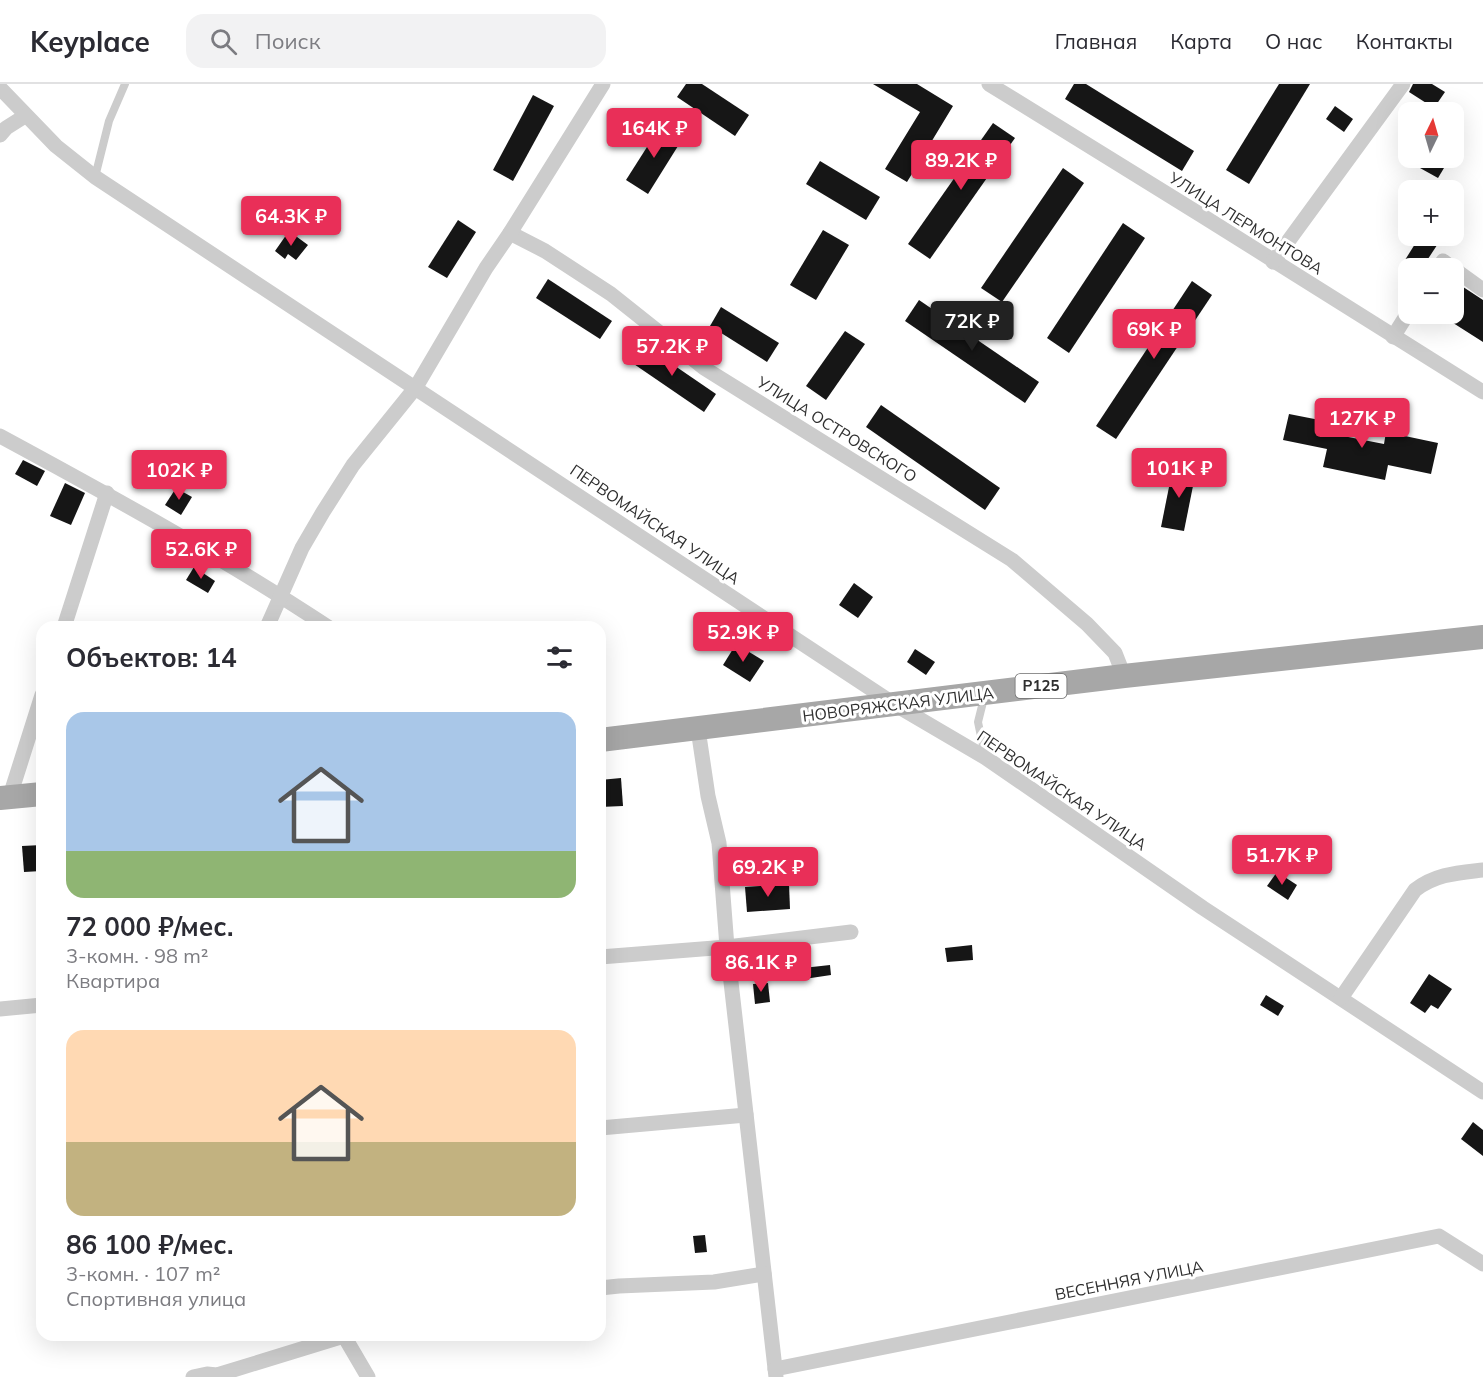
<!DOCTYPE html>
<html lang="ru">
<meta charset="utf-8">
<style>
:root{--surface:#fff;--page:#f2f2f3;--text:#2b2b33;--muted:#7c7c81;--line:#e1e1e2;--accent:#e92f58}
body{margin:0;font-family:Mulish,sans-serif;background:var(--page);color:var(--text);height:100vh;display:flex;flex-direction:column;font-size:22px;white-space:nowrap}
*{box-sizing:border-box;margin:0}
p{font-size:20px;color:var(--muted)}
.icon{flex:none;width:33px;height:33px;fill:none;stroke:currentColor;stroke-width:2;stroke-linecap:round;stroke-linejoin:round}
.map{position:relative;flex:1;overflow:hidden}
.side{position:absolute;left:36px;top:537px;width:570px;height:720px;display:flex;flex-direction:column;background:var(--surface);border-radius:18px;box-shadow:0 6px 24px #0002}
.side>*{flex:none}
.needle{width:39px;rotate:5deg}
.fabs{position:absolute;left:1398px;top:18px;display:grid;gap:12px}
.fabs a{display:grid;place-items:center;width:66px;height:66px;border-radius:12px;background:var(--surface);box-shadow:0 6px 24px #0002;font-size:30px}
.price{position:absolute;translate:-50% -51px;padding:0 14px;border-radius:6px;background:var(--accent);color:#fff;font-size:20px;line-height:39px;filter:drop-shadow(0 2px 3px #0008)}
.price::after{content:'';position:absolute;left:50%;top:36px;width:18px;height:14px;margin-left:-9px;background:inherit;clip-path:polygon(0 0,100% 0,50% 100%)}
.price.active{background:#222;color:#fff}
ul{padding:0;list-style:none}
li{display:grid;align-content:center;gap:12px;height:318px;padding:0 30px}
li span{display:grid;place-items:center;height:186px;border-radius:18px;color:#555}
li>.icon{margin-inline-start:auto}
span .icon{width:108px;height:108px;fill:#fffc;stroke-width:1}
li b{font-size:26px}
h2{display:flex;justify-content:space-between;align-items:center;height:72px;padding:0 30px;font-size:26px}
header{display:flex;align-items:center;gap:36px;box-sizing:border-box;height:84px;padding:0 30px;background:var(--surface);border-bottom:2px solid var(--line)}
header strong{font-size:28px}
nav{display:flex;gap:33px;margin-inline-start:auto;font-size:21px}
.search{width:420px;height:54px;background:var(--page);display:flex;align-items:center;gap:15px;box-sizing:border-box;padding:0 21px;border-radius:18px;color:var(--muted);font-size:22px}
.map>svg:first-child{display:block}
.building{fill:#161616}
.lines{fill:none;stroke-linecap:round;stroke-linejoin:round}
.service{stroke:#ccc;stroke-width:8}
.minor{stroke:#ccc;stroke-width:15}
.primary{stroke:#a7a7a7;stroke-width:24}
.labels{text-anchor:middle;stroke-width:6;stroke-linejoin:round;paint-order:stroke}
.shield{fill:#fff;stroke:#6d6d6d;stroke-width:1.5}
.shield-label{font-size:15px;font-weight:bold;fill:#2f2f2f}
.street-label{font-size:16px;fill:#2f2f2f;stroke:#fff}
</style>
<header>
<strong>Keyplace</strong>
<div class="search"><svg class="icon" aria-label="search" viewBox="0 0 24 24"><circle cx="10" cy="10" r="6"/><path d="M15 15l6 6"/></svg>Поиск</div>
<nav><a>Главная</a><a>Карта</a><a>О нас</a><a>Контакты</a></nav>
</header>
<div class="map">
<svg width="1483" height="1293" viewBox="0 0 1483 1293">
<rect width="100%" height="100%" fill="#fff"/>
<g class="building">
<path d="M686,0h16l47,31 -14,21 -58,-39z"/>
<path d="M873,0h44l36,22 -46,76 -22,-13 35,-57z"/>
<path d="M1074,0h12l108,67 -12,20 -117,-72z"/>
<path d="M1279,0h31l-61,100 -23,-14z"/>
<path d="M1413,0h19l13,8 -11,16 -25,-16z"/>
<path d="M533,11l21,11 -41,75 -20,-11z"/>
<path d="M1335,22l18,13 -9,13 -18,-13z"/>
<path d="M993,39l22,15 -85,121 -22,-15z"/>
<path d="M661,41l22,13 -35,56 -22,-14z"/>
<path d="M1426,74h24l-12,20 -18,-10z"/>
<path d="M820,77l60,36 -14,23 -60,-36z"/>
<path d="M1063,84l21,15 -82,119 -21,-14z"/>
<path d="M458,136l18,12 -29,46 -19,-11z"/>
<path d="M1123,139l22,15 -76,115 -22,-15z"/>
<path d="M823,146l26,15 -33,55 -26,-15z"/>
<path d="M289,147l19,14 -12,15 -8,-6 -3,5 -10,-8z"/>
<path d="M1420,152h23l-21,32h-22z"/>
<path d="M548,195l64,42 -12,18 -64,-41z"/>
<path d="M1192,197l20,14 -96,144 -20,-13z"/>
<path d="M1454,197l29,19v42l-44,-28h15z"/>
<path d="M919,216l120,82 -14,21 -120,-82z"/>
<path d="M721,223l58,36 -12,19 -57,-36z"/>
<path d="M845,247l20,13 -39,56 -20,-14z"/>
<path d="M640,258l76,52 -12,18 -76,-52z"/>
<path d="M881,321l119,83 -15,22 -119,-83z"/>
<path d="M1289,330l51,10 -2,11 46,9 2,-12 52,11 -7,31 -43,-9 -3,15 -62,-13 4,-18 -44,-9z"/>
<path d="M23,376l22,11 -8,15 -22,-12z"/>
<path d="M1173,383l23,4 -12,60 -23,-4z"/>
<path d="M65,399l20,10 -14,32 -21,-9z"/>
<path d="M176,404l16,9 -11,18 -16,-10z"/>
<path d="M194,483l21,14 -7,12 -22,-13z"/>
<path d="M854,499l19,14 -15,21 -19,-13z"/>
<path d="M736,560l28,17 -14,21 -27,-17z"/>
<path d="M915,565l20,13 -9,13 -19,-13z"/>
<path d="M621,694l2,28 -23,1v-27z"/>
<path d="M42,761v26l-18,1 -2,-26z"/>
<path d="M1277,788l20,13 -9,15 -21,-14z"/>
<path d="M789,800l1,25 -43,3 -2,-25z"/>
<path d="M972,861l1,15 -26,2 -2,-14z"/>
<path d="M802,872l1,12 27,-3 1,10 -40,6 -2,-23z"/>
<path d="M1429,890l23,15 -14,20 -7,-4 -6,8 -15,-10z"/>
<path d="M768,899l2,19 -15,2 -2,-20z"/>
<path d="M1266,911l18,11 -6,10 -18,-11z"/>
<path d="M1473,1038l10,8v26l-22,-17z"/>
<path d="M705,1151l2,17 -12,1 -2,-17z"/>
</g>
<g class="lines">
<g class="service">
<path d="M95,93l14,-56 16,-37"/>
<path d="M984,614l-6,24 7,34"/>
</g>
<g class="minor">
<path d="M989,0l212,131 282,177"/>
<path d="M0,4l56,58 39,31 799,527 92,54 217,150 280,184"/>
<path d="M0,51l6,-7 19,-12"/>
<path d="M510,149l35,18 66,43 93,74 308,192 75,64 28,29 9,23"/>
<path d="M1273,178l130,-178"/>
<path d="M1438,184l5,-7 9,7"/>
<path d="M1454,185l29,21"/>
<path d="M1393,253l15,-24"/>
<path d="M0,352c111,60 222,121 328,191"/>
<path d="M64,543l43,-134"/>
<path d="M267,543l35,-79 21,-36 30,-47 63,-78 70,-119 24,-35 93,-149"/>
<path d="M698,645l10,67 11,47 8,104 49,430"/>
<path d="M10,712l32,-101"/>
<path d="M600,873l127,-10 124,-15"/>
<path d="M1341,914l74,-108c21,-16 42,-17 68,-20"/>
<path d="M0,925l42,-4"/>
<path d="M600,1044l146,-13"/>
<path d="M600,1204l19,-2 95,-4 50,-8"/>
<path d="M344,1252l24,41"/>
<path d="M775,1285l664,-133 44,28"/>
<path d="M193,1293l14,-3 10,1 130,-40"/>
</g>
<g class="primary">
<path d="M600,656l524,-64 359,-39"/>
<path d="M0,714l42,-4"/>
</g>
</g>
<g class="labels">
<rect class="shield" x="1015.5" y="590" width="51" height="24" rx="4.5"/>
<g class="shield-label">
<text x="1041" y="607">Р125</text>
</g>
<g class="street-label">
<text transform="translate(1246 139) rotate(32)" y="6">УЛИЦА ЛЕРМОНТОВА</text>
<text transform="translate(837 345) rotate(32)" y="6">УЛИЦА ОСТРОВСКОГО</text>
<text transform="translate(655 440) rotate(34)" y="6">ПЕРВОМАЙСКАЯ УЛИЦА</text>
<text transform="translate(898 620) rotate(-7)" y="6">НОВОРЯЖСКАЯ УЛИЦА</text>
<text transform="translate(1062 706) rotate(34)" y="6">ПЕРВОМАЙСКАЯ УЛИЦА</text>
<text transform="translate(1129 1196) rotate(-11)" y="6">ВЕСЕННЯЯ УЛИЦА</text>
</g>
</g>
</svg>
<div class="fabs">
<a><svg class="needle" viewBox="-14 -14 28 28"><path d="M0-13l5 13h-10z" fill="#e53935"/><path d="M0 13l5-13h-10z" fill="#7c7c81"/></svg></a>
<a>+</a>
<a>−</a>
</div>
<b class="price" style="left:654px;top:75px">164K ₽</b>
<b class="price" style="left:961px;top:107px">89.2K ₽</b>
<b class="price" style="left:291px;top:163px">64.3K ₽</b>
<b class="price active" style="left:972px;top:268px">72K ₽</b>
<b class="price" style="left:1154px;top:276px">69K ₽</b>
<b class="price" style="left:672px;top:293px">57.2K ₽</b>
<b class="price" style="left:1362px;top:365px">127K ₽</b>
<b class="price" style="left:1179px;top:415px">101K ₽</b>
<b class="price" style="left:179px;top:417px">102K ₽</b>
<b class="price" style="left:201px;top:496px">52.6K ₽</b>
<b class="price" style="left:743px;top:579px">52.9K ₽</b>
<b class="price" style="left:1282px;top:802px">51.7K ₽</b>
<b class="price" style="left:768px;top:814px">69.2K ₽</b>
<b class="price" style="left:761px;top:909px">86.1K ₽</b>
<section class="side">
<h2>Объектов: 14<svg class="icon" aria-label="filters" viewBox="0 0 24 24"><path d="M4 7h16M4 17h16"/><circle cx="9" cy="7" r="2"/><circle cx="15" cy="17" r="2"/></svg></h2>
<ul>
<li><span style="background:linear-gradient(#a9c7e8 75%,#8fb573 0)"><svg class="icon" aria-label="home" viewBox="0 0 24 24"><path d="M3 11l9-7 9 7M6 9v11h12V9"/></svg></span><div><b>72 000 ₽/мес.</b><p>3-комн. · 98 m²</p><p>Квартира</p></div></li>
<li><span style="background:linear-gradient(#ffd9b3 60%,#c2b280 0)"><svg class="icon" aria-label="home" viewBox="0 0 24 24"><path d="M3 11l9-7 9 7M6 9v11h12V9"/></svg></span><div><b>86 100 ₽/мес.</b><p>3-комн. · 107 m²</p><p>Спортивная улица</p></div></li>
</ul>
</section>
</div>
